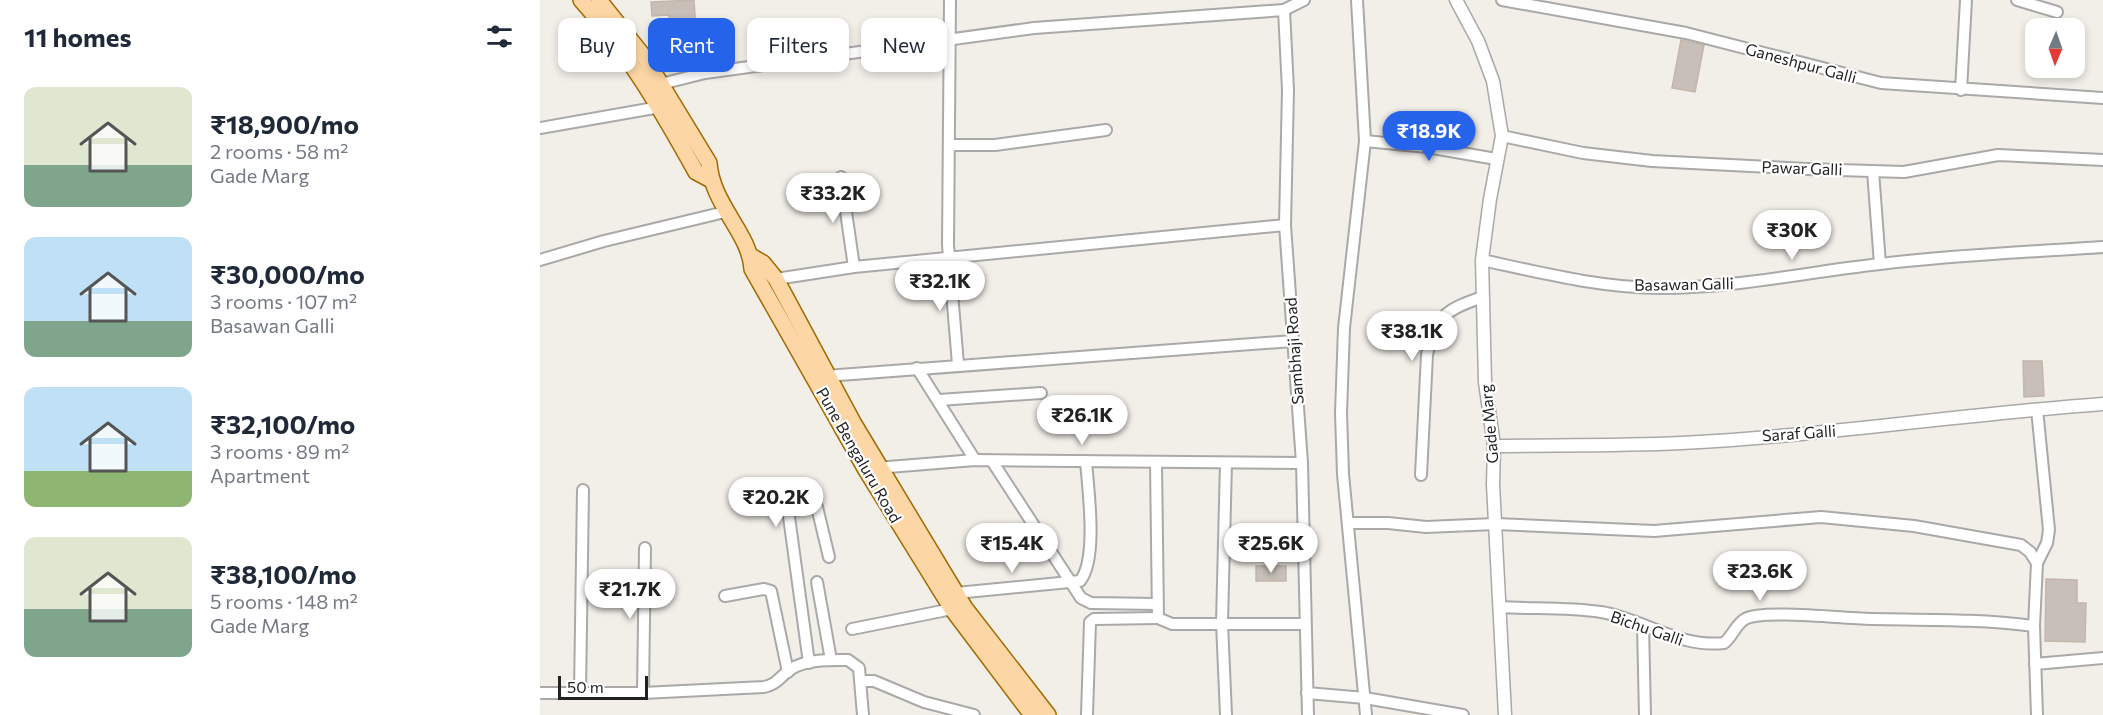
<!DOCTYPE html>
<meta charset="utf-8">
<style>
:root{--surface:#fff;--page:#f6f6f7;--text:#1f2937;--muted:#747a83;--accent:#2563eb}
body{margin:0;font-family:Commissioner,sans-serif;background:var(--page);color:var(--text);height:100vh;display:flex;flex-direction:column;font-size:22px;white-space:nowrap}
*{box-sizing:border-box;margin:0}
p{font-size:20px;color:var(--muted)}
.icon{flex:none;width:33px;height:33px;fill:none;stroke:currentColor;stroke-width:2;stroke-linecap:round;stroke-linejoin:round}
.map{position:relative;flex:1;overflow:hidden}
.sheet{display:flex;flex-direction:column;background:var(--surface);width:540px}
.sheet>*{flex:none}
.guide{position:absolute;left:18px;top:18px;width:570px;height:54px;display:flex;gap:12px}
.needle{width:39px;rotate:182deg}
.tools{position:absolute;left:1485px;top:18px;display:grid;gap:12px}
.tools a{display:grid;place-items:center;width:60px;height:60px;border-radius:12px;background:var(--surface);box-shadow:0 3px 9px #0003;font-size:30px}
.scale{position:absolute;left:18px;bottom:15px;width:90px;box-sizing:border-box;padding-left:6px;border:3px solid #222;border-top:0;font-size:16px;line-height:21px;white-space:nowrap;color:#222;-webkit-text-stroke:4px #fff;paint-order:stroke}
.price{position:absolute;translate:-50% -51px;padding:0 14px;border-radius:21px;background:#fff;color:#222;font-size:20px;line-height:39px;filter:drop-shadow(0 2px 3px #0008)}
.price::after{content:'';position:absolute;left:50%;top:36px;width:18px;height:14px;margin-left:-9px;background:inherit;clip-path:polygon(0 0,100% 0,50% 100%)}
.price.selected{background:var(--accent);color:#fff}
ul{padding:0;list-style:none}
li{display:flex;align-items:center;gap:18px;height:150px;padding:0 24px}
li span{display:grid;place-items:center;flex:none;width:168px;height:120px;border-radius:12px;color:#555}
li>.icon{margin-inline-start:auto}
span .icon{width:72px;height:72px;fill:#fffc;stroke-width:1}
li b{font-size:26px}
h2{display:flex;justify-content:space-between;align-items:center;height:72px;padding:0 24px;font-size:26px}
.tag{padding:0 21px;border-radius:12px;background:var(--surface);box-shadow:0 3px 9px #0003;font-size:21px;line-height:54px}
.tag.selected{background:var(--accent);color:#fff}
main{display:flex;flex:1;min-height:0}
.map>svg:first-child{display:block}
.building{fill:#c7bfb8;stroke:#c4b6ab;stroke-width:1.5}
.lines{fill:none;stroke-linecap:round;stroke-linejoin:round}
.minor-casing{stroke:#a9a9a9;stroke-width:14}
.tertiary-casing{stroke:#a9a9a9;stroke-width:15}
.primary-casing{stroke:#a06b00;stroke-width:18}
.minor{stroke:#fff;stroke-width:10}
.tertiary{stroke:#fff;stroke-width:12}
.primary{stroke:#fcd6a4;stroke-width:15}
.labels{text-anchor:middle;stroke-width:4.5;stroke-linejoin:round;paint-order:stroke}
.street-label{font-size:16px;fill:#222;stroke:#fff}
</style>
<main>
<section class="sheet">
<h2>11 homes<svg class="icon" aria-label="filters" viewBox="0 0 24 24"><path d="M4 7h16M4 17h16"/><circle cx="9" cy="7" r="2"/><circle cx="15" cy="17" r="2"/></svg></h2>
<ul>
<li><span style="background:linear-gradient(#dfe7d0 65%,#7fa58c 0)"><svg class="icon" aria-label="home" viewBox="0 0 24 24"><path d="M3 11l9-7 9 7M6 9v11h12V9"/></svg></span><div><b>₹18,900/mo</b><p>2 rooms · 58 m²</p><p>Gade Marg</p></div></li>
<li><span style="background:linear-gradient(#bfe0f5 70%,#7fa58c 0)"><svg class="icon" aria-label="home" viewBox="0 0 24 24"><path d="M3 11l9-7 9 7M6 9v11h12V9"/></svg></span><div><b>₹30,000/mo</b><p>3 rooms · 107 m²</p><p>Basawan Galli</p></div></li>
<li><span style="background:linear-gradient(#bfe0f5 70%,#8fb573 0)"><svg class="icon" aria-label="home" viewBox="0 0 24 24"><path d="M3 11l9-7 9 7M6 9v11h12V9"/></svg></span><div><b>₹32,100/mo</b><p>3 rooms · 89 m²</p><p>Apartment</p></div></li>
<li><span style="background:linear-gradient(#dfe7d0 60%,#7fa58c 0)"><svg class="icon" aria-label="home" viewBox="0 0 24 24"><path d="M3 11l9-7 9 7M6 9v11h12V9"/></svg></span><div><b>₹38,100/mo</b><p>5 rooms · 148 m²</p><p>Gade Marg</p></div></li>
</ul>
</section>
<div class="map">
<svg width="1563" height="715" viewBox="0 0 1563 715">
<rect width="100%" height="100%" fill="#f2efe9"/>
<g class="building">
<path d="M154,0l3,46 -26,2 -2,-33 -17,1 -1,-14z"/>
<path d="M1141,40l23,5 -9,47 -23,-4z"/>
<path d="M1483,361h19l2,35 -20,1z"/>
<rect x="716" y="566" width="30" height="15"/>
<path d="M1506,579l31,1v23h9l-1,39 -40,-1z"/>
</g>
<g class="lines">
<g class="minor-casing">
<g id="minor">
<path d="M410,0l-2,245 10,119"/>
<path d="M764,0l-20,10 4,80 -3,135 17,238 6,252"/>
<path d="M817,0l8,141 -21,187 -3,85 2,61 23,241"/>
<path d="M962,0l184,33 195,50 222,15"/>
<path d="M1477,0l40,12"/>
<path d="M121,84l44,-11 329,-45 250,-18"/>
<path d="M1421,90l5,-90"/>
<path d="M0,128l120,-21"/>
<path d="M962,136l81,17 69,8 155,8 97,3 94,-17 105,5"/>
<path d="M825,141l62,6 69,12"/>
<path d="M409,145h46l111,-15"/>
<path d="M1333,171l7,93"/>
<path d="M301,177l13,90"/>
<path d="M0,260l64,-19 121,-29"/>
<path d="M942,260c60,13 119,28 180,28 74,0 145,-16 218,-24 74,-9 149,-12 223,-17"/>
<path d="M236,279l78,-12 431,-42"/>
<path d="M377,368l58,92"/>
<path d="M286,376l467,-35"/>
<path d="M399,400l102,-7"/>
<path d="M1497,409l12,121 -2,13 -10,20"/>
<path d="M452,461l89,137 10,5 66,1"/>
<path d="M616,462l2,156 14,6h132"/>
<path d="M686,463l-4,160 4,92"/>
<path d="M336,468l99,-8 327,3"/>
<path d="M881,475l6,-120c8,-39 20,-46 56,-58"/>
<path d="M809,523h39l38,4 69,-3 159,7 167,-14 93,9 107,19 9,7 7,11 -3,63 3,89"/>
<path d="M277,582l14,78"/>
<path d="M416,593l124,-12c18,-22 8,-92 6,-120"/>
<path d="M185,596l39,-7 7,2 17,81"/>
<path d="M960,607c33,2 68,0 101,5 43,7 77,36 123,31 8,-6 12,-19 21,-24 18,-10 103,0 128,0 54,1 107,0 161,7"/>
<path d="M1103,626l2,89"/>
<path d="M312,629l100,-20"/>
<path d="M269,663l-20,-146 2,-7 26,-3 12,50"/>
<path d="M1495,664l68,-6"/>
<path d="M322,681h12l50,21 50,13"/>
<path d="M0,693h103l121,-6c14,-3 16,-11 27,-18 16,-10 39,-9 57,-9l11,8 4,47"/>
<path d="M40,693l3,-203"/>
<path d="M103,693l2,-145"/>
<path d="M767,693l58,5 98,17"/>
<path d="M547,715l3,-93 4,-3 64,-1"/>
</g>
</g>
<g class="tertiary-casing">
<g id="tertiary">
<path d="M916,0l22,41 15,40 9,55 -12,63 -8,61 3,122 9,64 -1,38 12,231"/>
<path d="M954,446c62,-1 125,0 187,-3 141,-7 281,-29 422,-39"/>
</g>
</g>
<g class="primary-casing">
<g id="primary">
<path d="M41,0c47,52 81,111 115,172l15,8"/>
<path d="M59,0l46,58 64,105c3,42 41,70 43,106l114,201 86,139 80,106"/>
<path d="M211,256l12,7 13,16 78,145 111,184 83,107"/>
</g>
</g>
<use href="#minor" class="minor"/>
<use href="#tertiary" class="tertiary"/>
<use href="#primary" class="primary"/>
</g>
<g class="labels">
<g class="street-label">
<text transform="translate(1261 63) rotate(15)" y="6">Ganeshpur Galli</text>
<text transform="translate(1262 168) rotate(2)" y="6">Pawar Galli</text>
<text transform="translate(1144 284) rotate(-1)" y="6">Basawan Galli</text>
<text transform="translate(754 351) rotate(-94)" y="6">Sambhaji Road</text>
<text transform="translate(949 424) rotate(-95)" y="6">Gade Marg</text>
<text transform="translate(1259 433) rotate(-4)" y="6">Saraf Galli</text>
<text transform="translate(319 455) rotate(60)" y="6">Pune Bengaluru Road</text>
<text transform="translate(1107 628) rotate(19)" y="6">Bichu Galli</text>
</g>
</g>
</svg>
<div class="tools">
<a><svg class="needle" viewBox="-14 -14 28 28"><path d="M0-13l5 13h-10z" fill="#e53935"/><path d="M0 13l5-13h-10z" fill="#747a83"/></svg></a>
</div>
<div class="scale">50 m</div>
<b class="price selected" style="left:889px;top:162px">₹18.9K</b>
<b class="price" style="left:293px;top:224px">₹33.2K</b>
<b class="price" style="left:1252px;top:261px">₹30K</b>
<b class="price" style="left:400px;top:312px">₹32.1K</b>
<b class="price" style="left:872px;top:362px">₹38.1K</b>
<b class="price" style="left:542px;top:446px">₹26.1K</b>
<b class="price" style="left:236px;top:528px">₹20.2K</b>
<b class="price" style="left:472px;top:574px">₹15.4K</b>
<b class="price" style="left:731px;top:574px">₹25.6K</b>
<b class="price" style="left:1220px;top:602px">₹23.6K</b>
<b class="price" style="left:90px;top:620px">₹21.7K</b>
<div class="guide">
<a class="tag">Buy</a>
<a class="tag selected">Rent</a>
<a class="tag">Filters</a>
<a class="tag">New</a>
</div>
</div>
</main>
